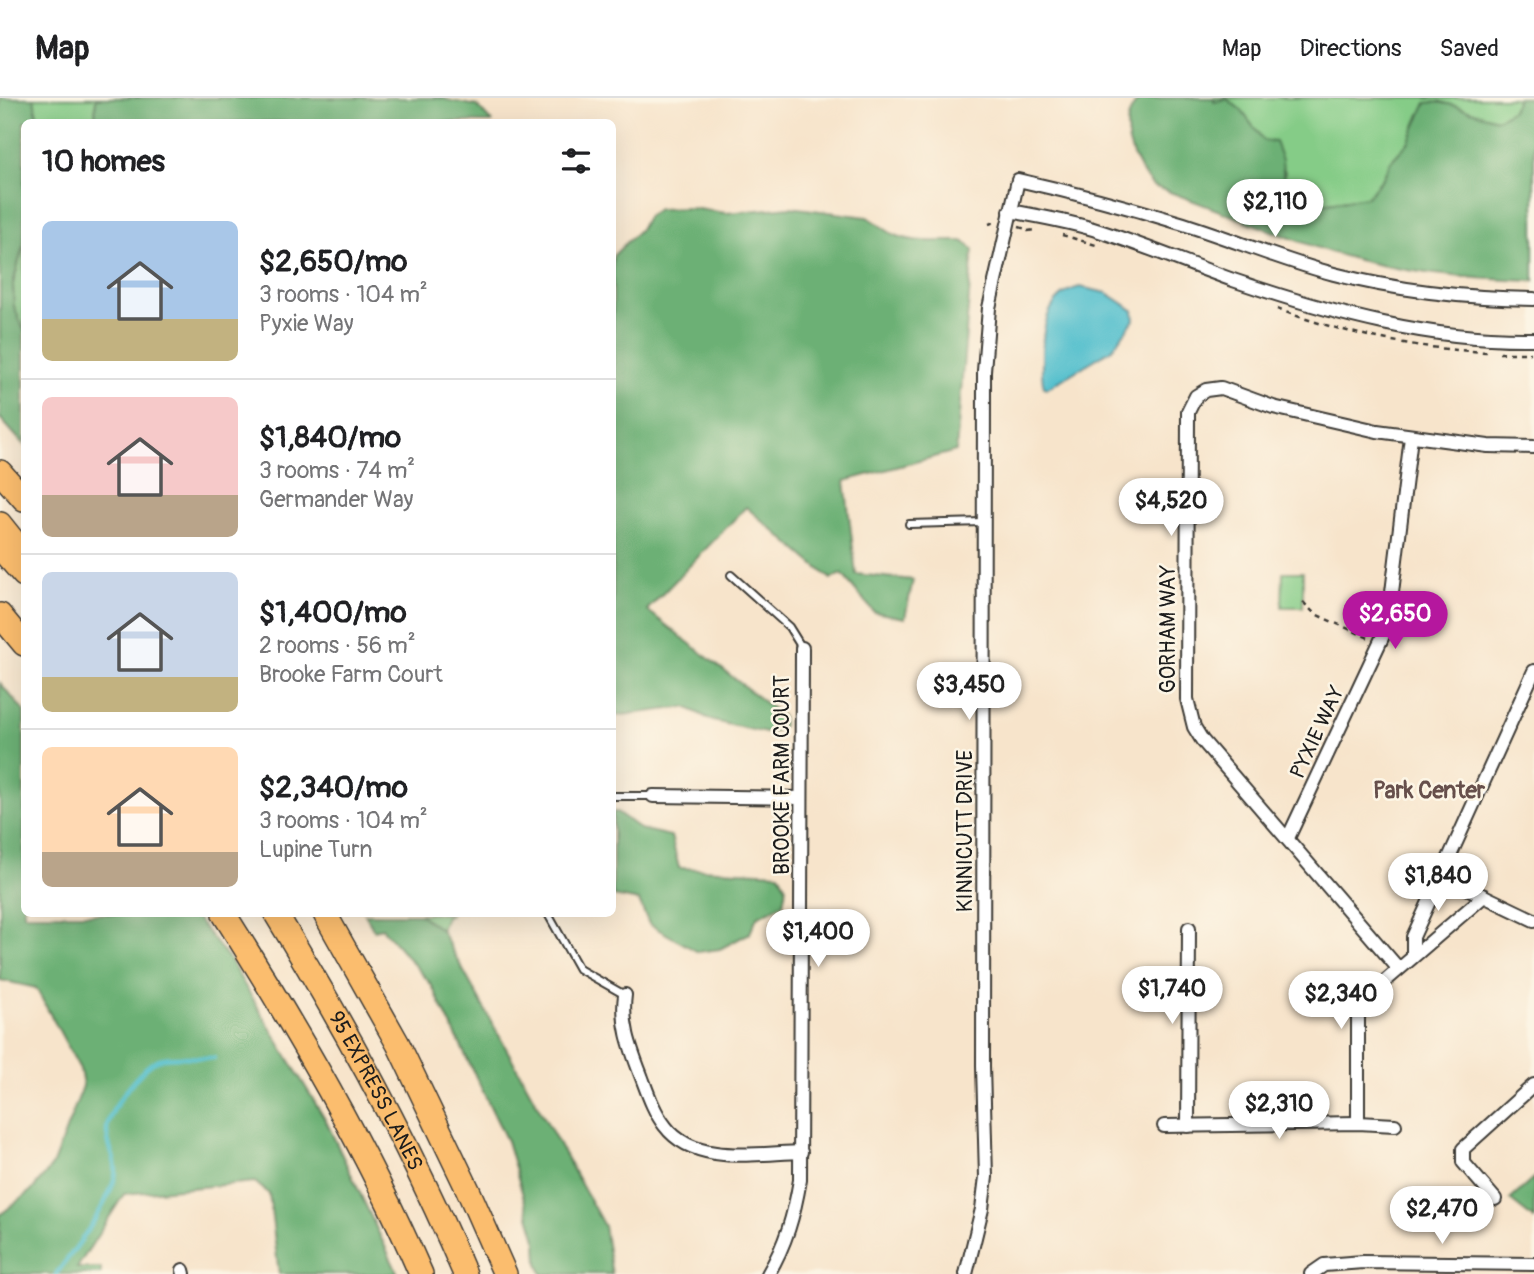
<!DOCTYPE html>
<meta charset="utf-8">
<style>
:root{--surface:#fff;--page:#f6f6f6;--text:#202124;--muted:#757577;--line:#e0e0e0;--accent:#b5179e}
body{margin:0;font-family:Pangolin,sans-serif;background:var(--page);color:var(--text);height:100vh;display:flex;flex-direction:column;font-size:26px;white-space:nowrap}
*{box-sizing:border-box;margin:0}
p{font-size:23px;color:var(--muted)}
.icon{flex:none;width:38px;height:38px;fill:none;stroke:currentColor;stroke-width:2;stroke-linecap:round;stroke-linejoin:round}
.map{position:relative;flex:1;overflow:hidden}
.side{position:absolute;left:21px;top:21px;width:595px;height:798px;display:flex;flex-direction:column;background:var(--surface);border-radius:10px;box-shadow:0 7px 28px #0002}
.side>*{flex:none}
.price{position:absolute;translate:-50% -60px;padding:0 16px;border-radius:24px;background:#fff;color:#222;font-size:23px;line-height:46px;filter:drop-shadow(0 2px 4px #0008)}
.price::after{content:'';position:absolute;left:50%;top:42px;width:21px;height:16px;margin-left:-10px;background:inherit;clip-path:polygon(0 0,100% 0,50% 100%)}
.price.selected{background:var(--accent);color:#fff}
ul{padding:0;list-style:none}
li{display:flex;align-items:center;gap:21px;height:175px;padding:0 21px}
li+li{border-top:2px solid var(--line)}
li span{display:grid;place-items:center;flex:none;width:196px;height:140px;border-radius:10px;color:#555}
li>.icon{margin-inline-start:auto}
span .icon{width:84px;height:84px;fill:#fffc;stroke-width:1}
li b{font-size:30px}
h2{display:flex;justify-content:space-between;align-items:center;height:84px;padding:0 21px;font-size:30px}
header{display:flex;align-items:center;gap:42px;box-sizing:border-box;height:98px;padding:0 35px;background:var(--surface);border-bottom:2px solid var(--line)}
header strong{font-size:33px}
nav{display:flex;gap:38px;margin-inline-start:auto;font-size:24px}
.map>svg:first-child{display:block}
.green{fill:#85cc87;stroke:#507452;stroke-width:2}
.forest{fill:#6cb074;stroke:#446648;stroke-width:2}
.water{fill:#53bfcd;stroke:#386e74;stroke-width:2}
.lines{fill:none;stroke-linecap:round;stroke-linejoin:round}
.stream{stroke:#53bfcd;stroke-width:4.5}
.service-casing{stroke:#3d3a36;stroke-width:10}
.minor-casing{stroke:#3d3a36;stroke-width:16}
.motorway-casing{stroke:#3d3a36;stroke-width:26}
.path{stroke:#3d3a36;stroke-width:2.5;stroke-dasharray:5 5;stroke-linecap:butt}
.service{stroke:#fff;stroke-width:6}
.minor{stroke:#fff;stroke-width:12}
.motorway{stroke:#fbbd6e;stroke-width:23}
.labels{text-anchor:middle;stroke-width:5;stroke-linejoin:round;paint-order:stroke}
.street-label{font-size:21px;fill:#1c1c1c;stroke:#fcf5e5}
.neighbourhood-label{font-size:23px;font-weight:bold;fill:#664f4b;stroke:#fcf5e5}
</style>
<header>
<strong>Map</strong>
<nav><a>Map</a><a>Directions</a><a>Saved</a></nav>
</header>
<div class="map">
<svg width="1534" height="1176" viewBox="0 0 1534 1176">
<rect width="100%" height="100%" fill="#fcf5e5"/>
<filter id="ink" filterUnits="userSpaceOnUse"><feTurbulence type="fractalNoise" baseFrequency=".0143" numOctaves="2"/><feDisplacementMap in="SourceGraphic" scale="14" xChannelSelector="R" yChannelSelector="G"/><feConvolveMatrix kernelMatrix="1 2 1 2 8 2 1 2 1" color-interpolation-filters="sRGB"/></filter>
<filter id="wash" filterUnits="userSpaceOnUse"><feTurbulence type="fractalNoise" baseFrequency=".00686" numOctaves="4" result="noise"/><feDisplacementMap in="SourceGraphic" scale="28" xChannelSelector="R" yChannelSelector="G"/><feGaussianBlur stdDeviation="1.57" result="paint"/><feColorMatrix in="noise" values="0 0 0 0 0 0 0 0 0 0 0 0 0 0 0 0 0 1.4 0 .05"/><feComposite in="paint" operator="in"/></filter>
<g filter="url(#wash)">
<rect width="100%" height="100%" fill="#f7e4cb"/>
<g class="green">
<path d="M34,0h62l-1,24h-57z"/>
<path d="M1214,0h304l-6,12 -14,9 -21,-4 -37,-14 -20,13 -12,29 -17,18 -8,17 -16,19 -46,7 -18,-5 -11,-6 -8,-10 1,-12 -44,-61 -14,-10 -13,2z"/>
<path d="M24,144v89l-10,-25 -1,-22z"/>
<path d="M1283,474h20v35h-21z"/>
<path d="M419,816h32l-5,2 -5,14z"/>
</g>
<g class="forest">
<path d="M0,0h34l4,24h-14v120l-11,42 1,22 10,25v114l-24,-27z"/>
<path d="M96,0h342l39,8 15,16h-397z"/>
<path d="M1141,0h73v4l13,-3 14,11 23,31 11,1 7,18 2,23 8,10 11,6 18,5 46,-7 16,-19 8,-17 17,-18 18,-40c23,-4 48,11 72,16l14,-9 6,-12h16v183c-67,-2 -136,-8 -201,-28 -61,-20 -120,-46 -180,-67 -20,-22 -40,-64 -12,-88z"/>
<path d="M790,109l77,10c9,4 15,11 24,16 23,12 47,7 72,8l10,8 -17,202 -111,30 11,93 57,6 -8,38 -31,-6 -32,-38 -11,5 -85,-72 -99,103 135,106 1,10 -13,8 -57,-13 -27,-14 -73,9v-460l27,-27 7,-12 11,-8 33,-1 35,5z"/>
<path d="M0,585l24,28v203h169l36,45 97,162 72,153h-119l-10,-80 -14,-12 -131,12 -47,74h24v6h-101v-59l33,-26 19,-23 31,-80 -3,-17 -44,-81 -36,-8z"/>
<path d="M613,714h4l23,17 31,7 8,32 100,5 7,15 -3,16 -26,13 -7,16 -30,16 -22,3 -49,-28 -10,-23 -26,-5z"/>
<path d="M365,816h54l22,16 163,296 8,48h-70l-4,-11 -1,-20 -30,-102 -76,-157 -49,-56 -8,2z"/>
<path d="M1534,1080v41l-24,-19z"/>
</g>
<path class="water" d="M1080,189l27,6 26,17 1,10 -22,29 -64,39 -4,-1c-3,-9 -2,-18 -2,-28 0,-30 4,-64 38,-72z"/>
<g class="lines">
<path class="stream" d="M56,1176c18,-23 52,-69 59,-97 4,-15 -9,-31 -8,-47 0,-19 35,-65 53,-71 16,-5 37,0 54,-1"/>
</g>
</g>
<g filter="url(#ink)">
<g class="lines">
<g class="service-casing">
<g id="service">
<path d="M909,426l74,-2"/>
<path d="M731,477l58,52 13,21"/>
<path d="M612,698h41"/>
<path d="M548,816l31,55 46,26"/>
</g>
</g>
<g class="minor-casing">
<g id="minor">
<path d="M1010,113c28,5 56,10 83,18 48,15 93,34 140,51 97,33 198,61 301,59"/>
<path d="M653,698l148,2"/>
<path d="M1288,740l100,-213 23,-188"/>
<path d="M1442,778l92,44"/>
<path d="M1413,858v-19l121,-266"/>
<path d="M1398,870l-196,-228 -8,-13 -7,-28 1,-287 8,-16 10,-6 15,-2 52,19 104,24 111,15 46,1"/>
<path d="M625,897c-4,30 6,54 17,83 6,16 12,34 23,48 30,40 93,27 136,26"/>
<path d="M1358,1025v-107l11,-21 115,-99"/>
<path d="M1164,1028l194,-3 37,2"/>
<path d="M1188,1028l1,-198"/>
<path d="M1495,1101l-32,-37v-13l71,-64"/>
<path d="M183,1172l1,4"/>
<path d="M768,1176c18,-30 26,-59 32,-94l2,-532"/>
<path d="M966,1176l16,-65 4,-32 -3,-111 1,-695 5,-63 29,-128c53,12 107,26 159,42 53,16 103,38 157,52 65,17 133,24 200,25"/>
<path d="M1311,1176l13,-9 39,-3 171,2"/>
</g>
</g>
<g class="motorway-casing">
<g id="motorway">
<path d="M0,374l24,27"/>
<path d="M0,426l24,30"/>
<path d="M0,450l24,27"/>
<path d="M0,517l24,29"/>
<path d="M224,816c73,116 142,234 197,360"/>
<path id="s1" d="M276,816c71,116 136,235 189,360"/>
<path d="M325,816l73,130 70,146 37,84"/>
</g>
</g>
<g class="path">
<path d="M989,126l6,-2"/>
<path d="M1019,129l7,2 2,2 7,-1"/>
<path d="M1062,137l34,10"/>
<path d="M1277,211c68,25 139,40 212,43"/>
<path d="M1499,255h32"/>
<path d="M1303,504l12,12 54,24"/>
</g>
<use href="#service" class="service"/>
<use href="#minor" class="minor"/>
<use href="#motorway" class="motorway"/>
</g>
</g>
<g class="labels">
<g class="street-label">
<text transform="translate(1168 531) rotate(-90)" y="7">GORHAM WAY</text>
<text transform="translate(1317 634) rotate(-65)" y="7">PYXIE WAY</text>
<text transform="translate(782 677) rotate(-90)" y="7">BROOKE FARM COURT</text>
<text transform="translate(965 733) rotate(-90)" y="7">KINNICUTT DRIVE</text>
<text dy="7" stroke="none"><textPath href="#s1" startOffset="203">95 EXPRESS LANES</textPath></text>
</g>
<g class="neighbourhood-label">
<text x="1429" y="700">Park Center</text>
</g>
</g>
</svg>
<b class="price" style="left:1275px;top:141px">$2,110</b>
<b class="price" style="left:1171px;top:440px">$4,520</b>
<b class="price selected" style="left:1395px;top:553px">$2,650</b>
<b class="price" style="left:969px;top:624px">$3,450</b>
<b class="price" style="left:1438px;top:815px">$1,840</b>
<b class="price" style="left:818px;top:871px">$1,400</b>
<b class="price" style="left:1172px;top:928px">$1,740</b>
<b class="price" style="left:1341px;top:933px">$2,340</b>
<b class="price" style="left:1279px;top:1043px">$2,310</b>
<b class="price" style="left:1442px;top:1148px">$2,470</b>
<section class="side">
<h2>10 homes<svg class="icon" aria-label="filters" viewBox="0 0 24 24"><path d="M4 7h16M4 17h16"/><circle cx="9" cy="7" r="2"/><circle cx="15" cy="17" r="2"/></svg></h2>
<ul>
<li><span style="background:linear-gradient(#a9c7e8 70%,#c2b280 0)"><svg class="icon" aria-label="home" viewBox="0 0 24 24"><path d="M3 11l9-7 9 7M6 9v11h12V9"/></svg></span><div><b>$2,650/mo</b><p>3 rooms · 104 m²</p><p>Pyxie Way</p></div></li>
<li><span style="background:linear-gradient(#f6c9c9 70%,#b9a48a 0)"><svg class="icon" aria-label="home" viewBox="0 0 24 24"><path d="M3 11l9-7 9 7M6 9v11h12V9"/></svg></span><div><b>$1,840/mo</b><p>3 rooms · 74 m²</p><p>Germander Way</p></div></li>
<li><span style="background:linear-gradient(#c9d6e8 75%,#c2b280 0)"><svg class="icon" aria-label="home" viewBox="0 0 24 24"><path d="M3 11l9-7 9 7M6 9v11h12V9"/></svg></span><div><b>$1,400/mo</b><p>2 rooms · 56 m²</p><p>Brooke Farm Court</p></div></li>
<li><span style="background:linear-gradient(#ffd9b3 75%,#b9a48a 0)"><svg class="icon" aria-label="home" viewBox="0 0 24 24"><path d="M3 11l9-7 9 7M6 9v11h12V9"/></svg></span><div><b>$2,340/mo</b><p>3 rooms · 104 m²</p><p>Lupine Turn</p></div></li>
</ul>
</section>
</div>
